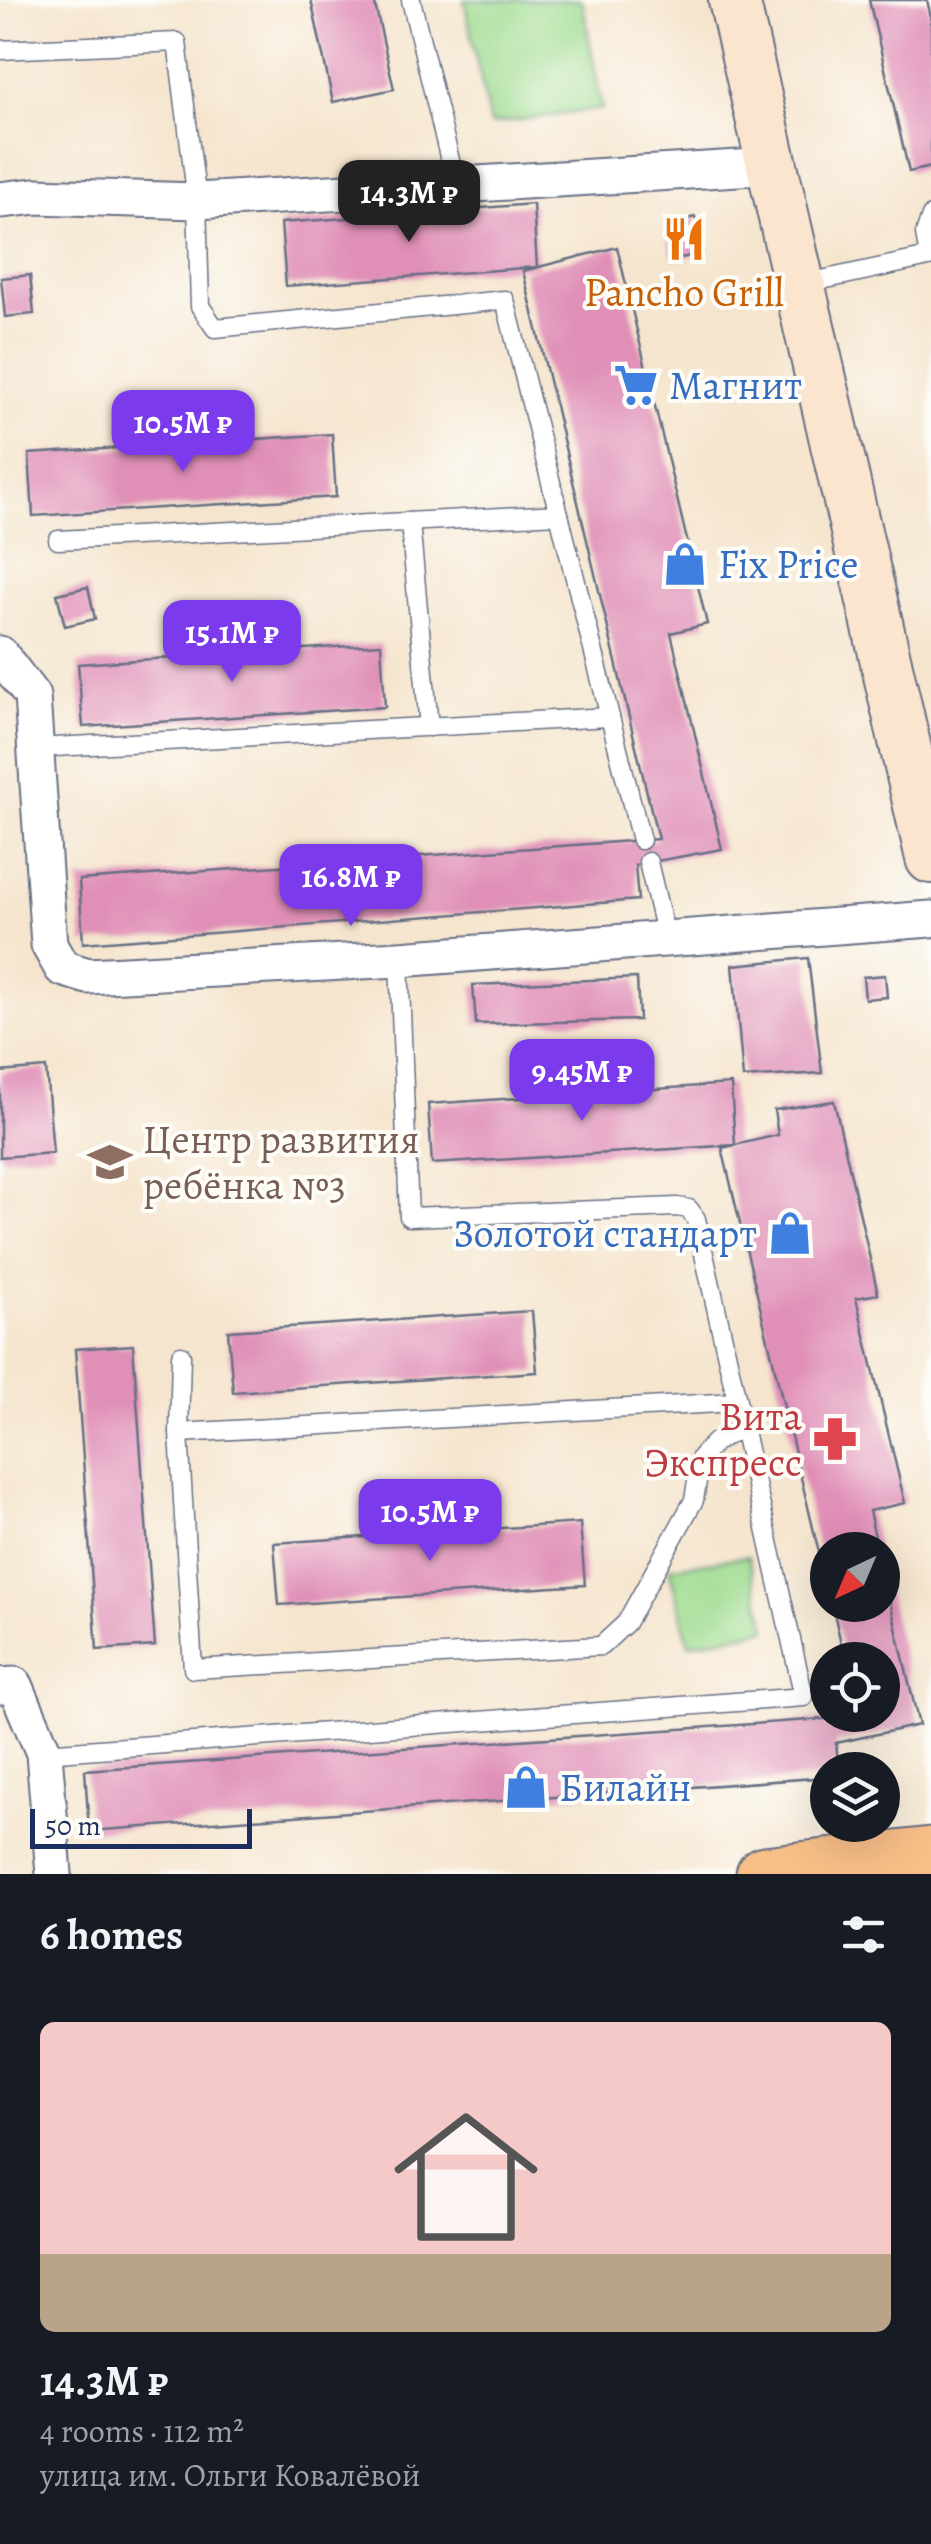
<!DOCTYPE html>
<meta charset="utf-8">
<style>
:root{--surface:#171b24;--page:#20242c;--text:#f1f3f6;--muted:#9ea1a6;--accent:#7c3aed}
body{margin:0;font-family:Alegreya,serif;background:var(--page);color:var(--text);height:100vh;display:flex;flex-direction:column;font-size:38px;white-space:nowrap}
*{box-sizing:border-box;margin:0}
p{font-size:32px;color:var(--muted)}
.icon{flex:none;width:55px;height:55px;fill:none;stroke:currentColor;stroke-width:2;stroke-linecap:round;stroke-linejoin:round}
.map{position:relative;height:1874px;overflow:hidden}
.details{display:flex;flex-direction:column;background:var(--surface);flex:1}
.details>*{flex:none}
.needle{width:65px;rotate:224deg}
.buttons{position:absolute;left:810px;top:1532px;display:grid;gap:20px}
.buttons a{display:grid;place-items:center;width:90px;height:90px;border-radius:50%;background:var(--surface);box-shadow:0 10px 40px #0002;font-size:50px}
.scale{position:absolute;left:30px;bottom:25px;width:222px;box-sizing:border-box;padding-left:10px;border:5px solid #1b2f5e;border-top:0;font-size:28px;line-height:35px;white-space:nowrap;color:#1b2f5e;-webkit-text-stroke:8px #fdfcf7;paint-order:stroke}
.price{position:absolute;translate:-50% -85px;padding:0 22px;border-radius:20px;background:var(--accent);color:#fff;font-size:32px;line-height:65px;filter:drop-shadow(0 2px 5px #0008)}
.price::after{content:'';position:absolute;left:50%;top:60px;width:30px;height:22px;margin-left:-15px;background:inherit;clip-path:polygon(0 0,100% 0,50% 100%)}
.price.on{background:#222;color:#fff}
ul{padding:0;list-style:none}
li{display:grid;align-content:center;gap:20px;height:530px;padding:0 40px}
li span{display:grid;place-items:center;height:310px;border-radius:15px;color:#555}
li>.icon{margin-inline-start:auto}
span .icon{width:180px;height:180px;fill:#fffc;stroke-width:1}
li b{font-size:42px}
h2{display:flex;justify-content:space-between;align-items:center;height:120px;padding:0 40px;font-size:42px}
.map>svg:first-child{display:block}
.green{fill:#9fdc90;stroke:#5d8677;stroke-width:2.5}
.building{fill:#e08fb7}
.lines{fill:none;stroke-linecap:round;stroke-linejoin:round}
.lane-casing{stroke:#676f85;stroke-width:21}
.street-casing{stroke:#676f85;stroke-width:39}
.secondary-casing{stroke:#676f85;stroke-width:54}
.highway-casing{stroke:#676f85;stroke-width:59}
.lane{stroke:#fff;stroke-width:18}
.street{stroke:#fff;stroke-width:35}
.secondary{stroke:#fce5cf;stroke-width:50}
.highway{stroke:#f7be87;stroke-width:55}
.labels{text-anchor:middle;stroke-width:8;stroke-linejoin:round;paint-order:stroke}
.food-label{font-size:40px;fill:#c56008;stroke:#fdfcf7}
.shop-label{font-size:40px;fill:#366cbe;stroke:#fdfcf7;text-anchor:start}
.education-label{font-size:40px;fill:#785e54;stroke:#fdfcf7;text-anchor:start}
.health-label{font-size:40px;fill:#be3a42;stroke:#fdfcf7;text-anchor:end}
</style>
<div class="map">
<svg width="931" height="1874" viewBox="0 0 931 1874">
<rect width="100%" height="100%" fill="#fdfcf7"/>
<filter id="ink" filterUnits="userSpaceOnUse"><feTurbulence type="fractalNoise" baseFrequency=".01" numOctaves="2"/><feDisplacementMap in="SourceGraphic" scale="20" xChannelSelector="R" yChannelSelector="G"/><feConvolveMatrix kernelMatrix="1 2 1 2 8 2 1 2 1" color-interpolation-filters="sRGB"/></filter>
<filter id="wash" filterUnits="userSpaceOnUse"><feTurbulence type="fractalNoise" baseFrequency=".0048" numOctaves="4" result="noise"/><feDisplacementMap in="SourceGraphic" scale="40" xChannelSelector="R" yChannelSelector="G"/><feGaussianBlur stdDeviation="2.25" result="paint"/><feColorMatrix in="noise" values="0 0 0 0 0 0 0 0 0 0 0 0 0 0 0 0 0 1.4 0 .05"/><feComposite in="paint" operator="in"/></filter>
<g filter="url(#wash)">
<rect width="100%" height="100%" fill="#f5e5ce"/>
<g class="green">
<path d="M464,0h118l20,109 -112,15z"/>
<path d="M748,1556l19,73 -78,15 -20,-76z"/>
</g>
<g id="blocks">
<g class="building">
<path d="M311,0h63l20,89 -61,13z"/>
<path d="M869,0h58l4,17v150l-22,5z"/>
<path d="M533,204l4,63 -251,19 -5,-63z"/>
<path d="M695,217l8,36 -30,7 -8,-36z"/>
<path d="M617,247l90,377 -36,9 51,216 -87,16 3,35 -555,43 -4,-63 579,-41 -135,-568z"/>
<path d="M30,275l4,39 -29,3 -4,-39z"/>
<path d="M332,434l4,63 -303,19 -4,-62z"/>
<path d="M88,587l7,32 -30,7 -8,-32z"/>
<path d="M381,644l4,63 -302,20 -5,-63z"/>
<path d="M808,958l14,115 -79,5 -10,-113z"/>
<path d="M885,975l2,22 -22,2 -2,-22z"/>
<path d="M637,978l2,42 -163,4 -3,-39z"/>
<path d="M46,1068l7,85 -53,4v-85z"/>
<path d="M731,1084l4,61 -303,19 -4,-60z"/>
<path d="M834,1101l44,193 -22,4 49,205 -36,8 9,39h-50l-2,32 -104,-434 56,-13 -4,-25z"/>
<path d="M532,1311l5,61 -304,20 -5,-61z"/>
<path d="M133,1345l22,301 -58,4 -22,-301z"/>
<path d="M580,1523l5,62 -306,20 -5,-62z"/>
<path d="M884,1576l35,149 -83,18 3,27h-11v7l-739,54 -4,-61 797,-55v-55h-37l-13,-55h50z"/>
</g>
</g>
</g>
<g filter="url(#ink)">
<use href="#blocks" fill-opacity="0" stroke="#676f85" stroke-width="2.5"/>
<g class="lines">
<g class="lane-casing">
<g id="lane">
<path d="M411,0l45,185"/>
<path d="M0,50l177,-8 20,159 3,105 15,22 290,-28 136,540"/>
<path d="M803,284l126,-27 -4,-23 6,-18"/>
<path d="M410,522l19,205"/>
<path d="M58,540l501,-26"/>
<path d="M36,748l574,-31"/>
<path d="M648,862l19,79"/>
<path d="M181,1355l-2,78 14,236 408,-23 25,-23 68,-123 7,-43 14,-15 28,-15"/>
<path d="M179,1433l558,-31"/>
<path d="M44,1753l760,-56 -108,-478 -7,-10 -12,-2 -268,10 -10,-258"/>
</g>
</g>
<g class="street-casing">
<g id="street">
<path d="M0,200l36,-4 161,5 574,-35"/>
<path d="M0,654l32,42 17,249 13,23 26,8 311,-17 532,-40"/>
<path d="M0,1686l15,-1 29,68 10,121"/>
</g>
</g>
<g class="secondary-casing">
<path id="secondary" d="M734,0l197,858"/>
</g>
<g class="highway-casing">
<path id="highway" d="M764,1874l167,-19"/>
</g>
<use href="#lane" class="lane"/>
<use href="#street" class="street"/>
<use href="#secondary" class="secondary"/>
<use href="#highway" class="highway"/>
</g>
</g>
<defs>
<g id="restaurant-bare" transform="scale(3.45)"><path d="M-5-6h1v4h1v-4h1v4h1v-4h1v5L-1.5 .5V6h-2V.5L-5-1ZM5-6V6H3V1.5H1.5Q1.5-4 5-6Z" fill="#e8710a" stroke="#fdfcf7" stroke-width="2.5" paint-order="stroke"/></g>
<g id="supermarket-bare" transform="scale(3.45)"><path d="M-6-5.5h2.5l.6 2H6L4.5 2H-2.5L-4.4-4H-6ZM-1.5 3.2a1.3 1.3 0 1 0 .1 0ZM3 3.2a1.3 1.3 0 1 0 .1 0Z" fill="#3f7fe0" stroke="#fdfcf7" stroke-width="2.5" paint-order="stroke"/></g>
<g id="shop-bare" transform="scale(3.45)"><path d="M-5-2.5h2.3a2.7 3.5 0 0 1 5.4 0H5L5.5 6h-11ZM-1.5-2.5h3a1.5 2.3 0 0 0-3 0Z" fill="#3f7fe0" stroke="#fdfcf7" stroke-width="2.5" paint-order="stroke"/></g>
<g id="school-bare" transform="scale(3.45)"><path d="M0-5L7-2L0 1L-7-2ZM-4 1L0 2.5L4 1V4Q0 6-4 4Z" fill="#8d6e63" stroke="#fdfcf7" stroke-width="2.5" paint-order="stroke"/></g>
<g id="pharmacy-bare" transform="scale(3.45)"><path d="M-2-6h4v4h4v4h-4v4h-4v-4h-4v-4h4Z" fill="#e0444e" stroke="#fdfcf7" stroke-width="2.5" paint-order="stroke"/></g>
</defs>
<g fill-rule="evenodd">
<use href="#restaurant-bare" x="684" y="239"/>
<use href="#supermarket-bare" x="636" y="385"/>
<use href="#shop-bare" x="685" y="564"/>
<use href="#school-bare" x="110" y="1162"/>
<use href="#shop-bare" x="790" y="1233"/>
<use href="#pharmacy-bare" x="835" y="1439"/>
<use href="#shop-bare" x="526" y="1787"/>
</g>
<g class="labels">
<g class="food-label">
<text x="684" y="306">Pancho Grill</text>
</g>
<g class="shop-label">
<text x="669" y="399">Магнит</text>
<text x="718" y="578">Fix Price</text>
<text x="757" y="1247" text-anchor="end">Золотой стандарт</text>
<text x="559" y="1801">Билайн</text>
</g>
<g class="education-label">
<text x="143" y="1153">Центр развития<tspan x="143" dy="46">ребёнка №3</tspan></text>
</g>
<g class="health-label">
<text x="802" y="1430">Вита<tspan x="802" dy="46">Экспресс</tspan></text>
</g>
</g>
</svg>
<div class="buttons">
<a><svg class="needle" viewBox="-14 -14 28 28"><path d="M0-13l5 13h-10z" fill="#e53935"/><path d="M0 13l5-13h-10z" fill="#9ea1a6"/></svg></a>
<a><svg class="icon" aria-label="locate" viewBox="0 0 24 24"><circle cx="12" cy="12" r="6"/><path d="M12 2v4M12 18v4M2 12h4M18 12h4"/></svg></a>
<a><svg class="icon" aria-label="layers" viewBox="0 0 24 24"><path d="M12 4l9 5-9 5-9-5zM3 14l9 5 9-5"/></svg></a>
</div>
<div class="scale">50 m</div>
<b class="price on" style="left:409px;top:245px">14.3M ₽</b>
<b class="price" style="left:183px;top:475px">10.5M ₽</b>
<b class="price" style="left:232px;top:685px">15.1M ₽</b>
<b class="price" style="left:351px;top:929px">16.8M ₽</b>
<b class="price" style="left:582px;top:1124px">9.45M ₽</b>
<b class="price" style="left:430px;top:1564px">10.5M ₽</b>
</div>
<section class="details">
<h2>6 homes<svg class="icon" aria-label="filters" viewBox="0 0 24 24"><path d="M4 7h16M4 17h16"/><circle cx="9" cy="7" r="2"/><circle cx="15" cy="17" r="2"/></svg></h2>
<ul>
<li><span style="background:linear-gradient(#f6c9c9 75%,#b9a48a 0)"><svg class="icon" aria-label="home" viewBox="0 0 24 24"><path d="M3 11l9-7 9 7M6 9v11h12V9"/></svg></span><div><b>14.3M ₽</b><p>4 rooms · 112 m²</p><p>улица им. Ольги Ковалёвой</p></div></li>
</ul>
</section>
